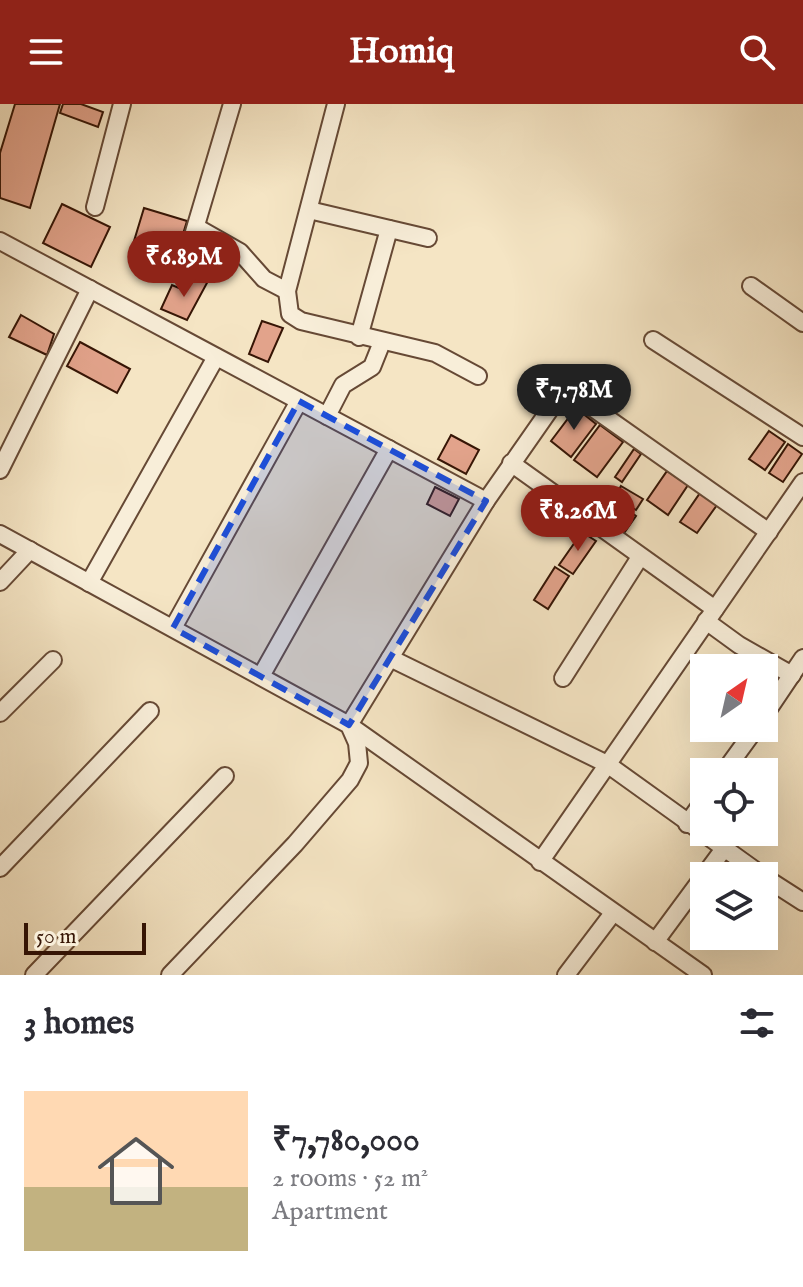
<!DOCTYPE html>
<meta charset="utf-8">
<style>
:root{--surface:#fff;--page:#f2f2f3;--text:#2b2b33;--muted:#7c7c81;--accent:#8f2418}
body{margin:0;font-family:"IM FELL English",serif;background:var(--page);color:var(--text);height:100vh;display:flex;flex-direction:column;font-size:30px;white-space:nowrap}
*{box-sizing:border-box;margin:0}
p{font-size:26px;color:var(--muted)}
.icon{flex:none;width:44px;height:44px;fill:none;stroke:currentColor;stroke-width:2;stroke-linecap:round;stroke-linejoin:round}
.map{position:relative;height:871px;overflow:hidden}
.details{display:flex;flex-direction:column;background:var(--surface);flex:1}
.details>*{flex:none}
.needle{width:52px;rotate:34deg}
.controls{position:absolute;left:690px;top:550px;display:grid;gap:16px}
.controls a{display:grid;place-items:center;width:88px;height:88px;border-radius:0px;background:var(--surface);box-shadow:0 8px 32px #0002;font-size:40px}
.scale{position:absolute;left:24px;bottom:20px;width:122px;box-sizing:border-box;padding-left:8px;border:4px solid #361505;border-top:0;font-size:22px;line-height:28px;white-space:nowrap;color:#361505;-webkit-text-stroke:6px #f8eed9;paint-order:stroke}
.price{position:absolute;translate:-50% -68px;padding:0 18px;border-radius:28px;background:var(--accent);color:#fff;font-size:26px;line-height:52px;filter:drop-shadow(0 2px 4px #0008)}
.price::after{content:'';position:absolute;left:50%;top:48px;width:24px;height:18px;margin-left:-12px;background:inherit;clip-path:polygon(0 0,100% 0,50% 100%)}
.price.current{background:#222;color:#fff}
ul{padding:0;list-style:none}
li{display:flex;align-items:center;gap:24px;height:200px;padding:0 24px}
li span{display:grid;place-items:center;flex:none;width:224px;height:160px;border-radius:0px;color:#555}
li>.icon{margin-inline-start:auto}
span .icon{width:96px;height:96px;fill:#fffc;stroke-width:1}
li b{font-size:34px}
h2{display:flex;justify-content:space-between;align-items:center;height:96px;padding:0 24px;font-size:34px}
header{display:flex;justify-content:space-between;align-items:center;height:104px;padding:0 24px;background:var(--accent);color:#fff;font-size:36px;font-weight:800}
.map>svg:first-child{display:block}
.building{fill:#e2a38b;stroke:#361505;stroke-width:2}
.lines{fill:none;stroke-linecap:round;stroke-linejoin:round}
.street-casing{stroke:#664935;stroke-width:20}
.street{stroke:#f8eed9;stroke-width:16}
.marked{fill:#1d4ed8;fill-opacity:0.2;stroke:#1d4ed8;stroke-width:6;stroke-dasharray:16 10;stroke-linejoin:round}
</style>
<header><svg class="icon" aria-label="menu" viewBox="0 0 24 24"><path d="M4 6h16M4 12h16M4 18h16"/></svg>Homiq<svg class="icon" aria-label="search" viewBox="0 0 24 24"><circle cx="10" cy="10" r="6"/><path d="M15 15l6 6"/></svg></header>
<div class="map">
<svg width="803" height="871" viewBox="0 0 803 871">
<rect width="100%" height="100%" fill="#f5e5c4"/>
<filter id="stains"><feTurbulence type="fractalNoise" baseFrequency=".0025" numOctaves="4"/><feColorMatrix values="0 0 0 0 .2 0 0 0 0 .09 0 0 0 0 .02 0 0 0 .5 -.17"/></filter>
<radialGradient id="worn" r=".72"><stop offset=".6" stop-color="#630" stop-opacity="0"/><stop offset="1" stop-color="#630" stop-opacity=".3"/></radialGradient>
<g class="building">
<path d="M15,0h45l-30,104 -30,-10v-45z"/>
<path d="M63,0h18l22,8 -5,15 -38,-14z"/>
<path d="M62,100l48,23 -19,40 -48,-24z"/>
<path d="M144,104l43,13 -10,33 -43,-13z"/>
<path d="M196,172l12,5 -21,39 -26,-11 11,-24 14,6z"/>
<path d="M21,211l33,19 -7,21 -38,-18z"/>
<path d="M262,217l21,7 -15,34 -19,-8z"/>
<path d="M80,238l50,27 -13,24 -50,-27z"/>
<path d="M576,304l20,16 -25,33 -20,-16z"/>
<path d="M600,321l23,17 -26,35 -23,-17z"/>
<path d="M769,327l16,11 -20,28 -16,-11z"/>
<path d="M451,331l28,15 -13,24 -28,-15z"/>
<path d="M788,340l14,10 -19,28 -14,-9z"/>
<path d="M634,345l7,5 -19,28 -7,-5z"/>
<path d="M667,367l21,14 -20,30 -21,-15z"/>
<path d="M621,382l22,13 -7,11 -21,-13z"/>
<path d="M435,383l24,12 -9,17 -23,-12z"/>
<path d="M700,389l17,12 -20,28 -17,-11z"/>
<path d="M614,396l22,16 -12,17 -22,-16z"/>
<path d="M582,428l14,9 -23,33 -14,-9z"/>
<path d="M555,463l14,9 -21,33 -14,-9z"/>
</g>
<g class="lines">
<g class="street-casing">
<g id="street">
<path d="M336,0l-49,187 3,23 11,7 134,32 43,23"/>
<path d="M95,103l27,-103"/>
<path d="M309,106l119,28"/>
<path d="M196,123l44,25 24,27 23,12"/>
<path d="M194,128l38,-128"/>
<path d="M0,137l486,260"/>
<path d="M751,182l52,37"/>
<path d="M359,233l30,-108"/>
<path d="M653,236l150,97"/>
<path d="M327,312l16,-31 29,-18 10,-25"/>
<path d="M511,359l204,146"/>
<path d="M0,366l90,-181"/>
<path d="M0,430l349,191 8,18 2,20 -9,17 -55,64 -125,131"/>
<path d="M0,478l30,-32"/>
<path d="M89,479l127,-226"/>
<path d="M706,517l33,24 53,30"/>
<path d="M173,524l126,-227"/>
<path d="M390,554l217,106 156,112"/>
<path d="M261,572l128,-227"/>
<path d="M563,574l77,-121"/>
<path d="M0,609l53,-53"/>
<path d="M764,612l39,-58"/>
<path d="M724,668l32,-44"/>
<path d="M687,720l17,-24"/>
<path d="M540,758l263,-380"/>
<path d="M0,764l150,-157"/>
<path d="M764,773l39,25"/>
<path d="M655,838l68,-92"/>
<path d="M34,871l191,-199"/>
<path d="M566,871l47,-62"/>
<path d="M703,871l-354,-250 137,-224 74,-106 13,-1 196,138"/>
</g>
</g>
<use href="#street" class="street"/>
</g>
<path class="marked" d="M299,297l187,100 -137,224 -176,-97z"/>
<rect width="100%" height="100%" filter="url(#stains)"/>
<rect width="100%" height="100%" fill="url(#worn)"/>
</svg>
<div class="controls">
<a><svg class="needle" viewBox="-14 -14 28 28"><path d="M0-13l5 13h-10z" fill="#e53935"/><path d="M0 13l5-13h-10z" fill="#7c7c81"/></svg></a>
<a><svg class="icon" aria-label="locate" viewBox="0 0 24 24"><circle cx="12" cy="12" r="6"/><path d="M12 2v4M12 18v4M2 12h4M18 12h4"/></svg></a>
<a><svg class="icon" aria-label="layers" viewBox="0 0 24 24"><path d="M12 4l9 5-9 5-9-5zM3 14l9 5 9-5"/></svg></a>
</div>
<div class="scale">50 m</div>
<b class="price" style="left:184px;top:195px">₹6.89M</b>
<b class="price current" style="left:574px;top:328px">₹7.78M</b>
<b class="price" style="left:578px;top:449px">₹8.26M</b>
</div>
<section class="details">
<h2>3 homes<svg class="icon" aria-label="filters" viewBox="0 0 24 24"><path d="M4 7h16M4 17h16"/><circle cx="9" cy="7" r="2"/><circle cx="15" cy="17" r="2"/></svg></h2>
<ul>
<li><span style="background:linear-gradient(#ffd9b3 60%,#c2b280 0)"><svg class="icon" aria-label="home" viewBox="0 0 24 24"><path d="M3 11l9-7 9 7M6 9v11h12V9"/></svg></span><div><b>₹7,780,000</b><p>2 rooms · 52 m²</p><p>Apartment</p></div></li>
</ul>
</section>
